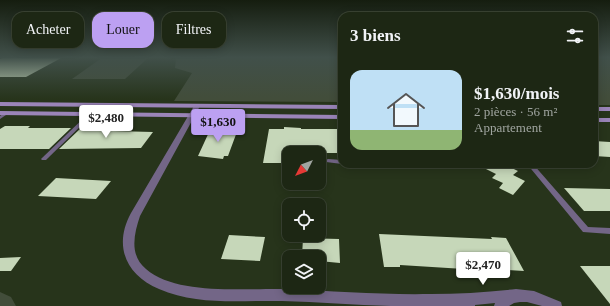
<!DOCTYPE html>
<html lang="fr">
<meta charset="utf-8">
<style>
:root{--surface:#1d2714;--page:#2a3322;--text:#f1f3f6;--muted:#a0a5a0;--line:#3b4434;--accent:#bca0f2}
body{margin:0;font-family:"Times New Roman",serif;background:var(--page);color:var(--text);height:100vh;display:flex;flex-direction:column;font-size:15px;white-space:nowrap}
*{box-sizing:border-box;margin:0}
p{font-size:13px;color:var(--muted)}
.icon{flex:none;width:22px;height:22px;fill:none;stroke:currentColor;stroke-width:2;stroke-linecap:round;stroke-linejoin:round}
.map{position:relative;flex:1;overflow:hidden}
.details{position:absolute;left:338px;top:12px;width:260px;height:156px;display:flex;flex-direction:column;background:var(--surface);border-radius:12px;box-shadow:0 2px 10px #0003,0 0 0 1px var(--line)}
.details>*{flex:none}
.top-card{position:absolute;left:12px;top:12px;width:266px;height:36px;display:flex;gap:8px}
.needle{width:26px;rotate:228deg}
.fabs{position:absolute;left:282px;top:146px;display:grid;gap:8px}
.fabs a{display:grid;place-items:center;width:44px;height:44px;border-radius:8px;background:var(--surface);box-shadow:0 2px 10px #0003,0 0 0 1px var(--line);font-size:20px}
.price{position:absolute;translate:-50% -34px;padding:0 9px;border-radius:4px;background:#fff;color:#222;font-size:13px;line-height:26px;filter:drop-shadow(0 1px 2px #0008)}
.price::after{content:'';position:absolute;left:50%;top:24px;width:12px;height:9px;margin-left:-6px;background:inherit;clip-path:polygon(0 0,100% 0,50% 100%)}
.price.active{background:var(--accent);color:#111}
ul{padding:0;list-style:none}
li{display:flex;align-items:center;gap:12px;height:100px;padding:0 12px}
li+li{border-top:1px solid var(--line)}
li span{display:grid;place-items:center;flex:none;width:112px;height:80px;border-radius:12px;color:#555}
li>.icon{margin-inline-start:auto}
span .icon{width:48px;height:48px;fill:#fffc;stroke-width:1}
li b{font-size:17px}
h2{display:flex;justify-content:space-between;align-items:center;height:48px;padding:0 12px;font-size:17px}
.pill{padding:0 14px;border-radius:12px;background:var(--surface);box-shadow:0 2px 10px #0003,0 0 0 1px var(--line);font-size:14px;line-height:36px}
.pill.active{background:var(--accent);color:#111}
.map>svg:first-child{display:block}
.green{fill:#424d3a}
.building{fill:#c6d7b9}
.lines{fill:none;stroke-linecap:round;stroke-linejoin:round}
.service{fill:#736687;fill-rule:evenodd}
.minor{fill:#736687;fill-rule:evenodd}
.secondary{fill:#9a84b8;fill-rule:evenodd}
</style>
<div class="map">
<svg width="610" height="306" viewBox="0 0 610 306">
<rect width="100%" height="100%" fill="#27341b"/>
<g class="green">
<path d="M103,57h46l-24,22h-53z"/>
<path d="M173,57h169v45l-168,-1 18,-28 -17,-5 1,-9z"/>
<rect x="594" y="57" width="16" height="48"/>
<path d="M0,292l11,5 5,9h-16z"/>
</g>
<g class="building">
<path d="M5,57h58l-37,20h-26v-18z"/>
<path d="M5,126h25l-2,2h43l-22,21h-49v-20z"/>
<path d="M284,127l17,1v1h41v24h-53v10h-26l6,-34h15z"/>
<path d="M81,128h36l-3,3 39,1 -12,16 -82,1z"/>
<path d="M218,128l20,1 -10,27h-4l-1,3 -25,-3 12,-26z"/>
<path d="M594,141l16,1v15l-16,-1z"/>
<path d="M476,164h27l15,7 -5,4 12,6 -12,14 -14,-7 4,-5 -11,-5 4,-4z"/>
<path d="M56,178l55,3 -15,18 -58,-3z"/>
<path d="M564,188l46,1v22h-26z"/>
<path d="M379,234l113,5 -1,-2 15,1 18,33 -17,-1v-1h-43l-64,-4v2h-16z"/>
<path d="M229,235l36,2 -5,24 -39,-2z"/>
<path d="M303,238l36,1 1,24 -21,-2v-4h-17z"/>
<path d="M21,257l-10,14h-11v-13z"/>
<path d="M580,266h30v38z"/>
</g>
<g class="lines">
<g class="service">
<path d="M5,112h4v1l-9,6v-3z"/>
<path d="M89,113h2l2,1 -47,46h-4l-1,-1 1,-1z"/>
<path d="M328,159l14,1v4l-16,-2 -1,-1 1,-1z"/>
<path d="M527,164h6l55,63 22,1v6l-27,-2z"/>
</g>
<path class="minor" d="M197,104l3,2 -60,110c-6,18 -11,39 6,53 31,27 100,19 139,20 49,2 97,6 146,5 28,0 57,-2 85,-5l18,2 27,11 1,4h-20l-15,-4h-7l-6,1 -5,3h-15l1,-3 -20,2v1c-28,0 -56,0 -84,0 -37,-1 -73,-4 -109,-5 -40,-1 -85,5 -123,-12 -33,-14 -46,-43 -28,-76l63,-107z"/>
<g class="secondary">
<path d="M0,102l342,3v4l-342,-3z"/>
<rect x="594" y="107" width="16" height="4"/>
<path d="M0,111l342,4v4l-342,-4z"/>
<rect x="594" y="118" width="16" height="4"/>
</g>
</g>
<linearGradient id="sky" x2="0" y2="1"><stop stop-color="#151d0f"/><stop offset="0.58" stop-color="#41504a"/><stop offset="1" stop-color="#41504a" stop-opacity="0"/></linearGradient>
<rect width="610" height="99" fill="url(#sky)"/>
</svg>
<div class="fabs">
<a><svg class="needle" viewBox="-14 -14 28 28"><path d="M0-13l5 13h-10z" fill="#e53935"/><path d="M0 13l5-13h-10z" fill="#a0a5a0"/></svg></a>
<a><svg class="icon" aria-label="locate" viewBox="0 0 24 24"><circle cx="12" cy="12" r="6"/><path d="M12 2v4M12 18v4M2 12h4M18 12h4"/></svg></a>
<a><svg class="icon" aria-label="layers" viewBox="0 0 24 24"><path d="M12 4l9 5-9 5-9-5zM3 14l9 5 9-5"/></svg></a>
</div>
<b class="price" style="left:106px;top:139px">$2,480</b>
<b class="price active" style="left:218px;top:143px">$1,630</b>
<b class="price" style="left:483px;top:286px">$2,470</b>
<div class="top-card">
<a class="pill">Acheter</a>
<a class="pill active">Louer</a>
<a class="pill">Filtres</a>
</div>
<section class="details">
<h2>3 biens<svg class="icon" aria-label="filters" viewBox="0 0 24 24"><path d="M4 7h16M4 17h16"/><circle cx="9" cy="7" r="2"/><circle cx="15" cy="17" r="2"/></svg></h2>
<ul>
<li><span style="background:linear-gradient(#bfe0f5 75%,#8fb573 0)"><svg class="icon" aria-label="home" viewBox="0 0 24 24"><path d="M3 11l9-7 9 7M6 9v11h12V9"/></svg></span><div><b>$1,630/mois</b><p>2 pièces · 56 m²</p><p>Appartement</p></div></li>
</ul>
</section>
</div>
